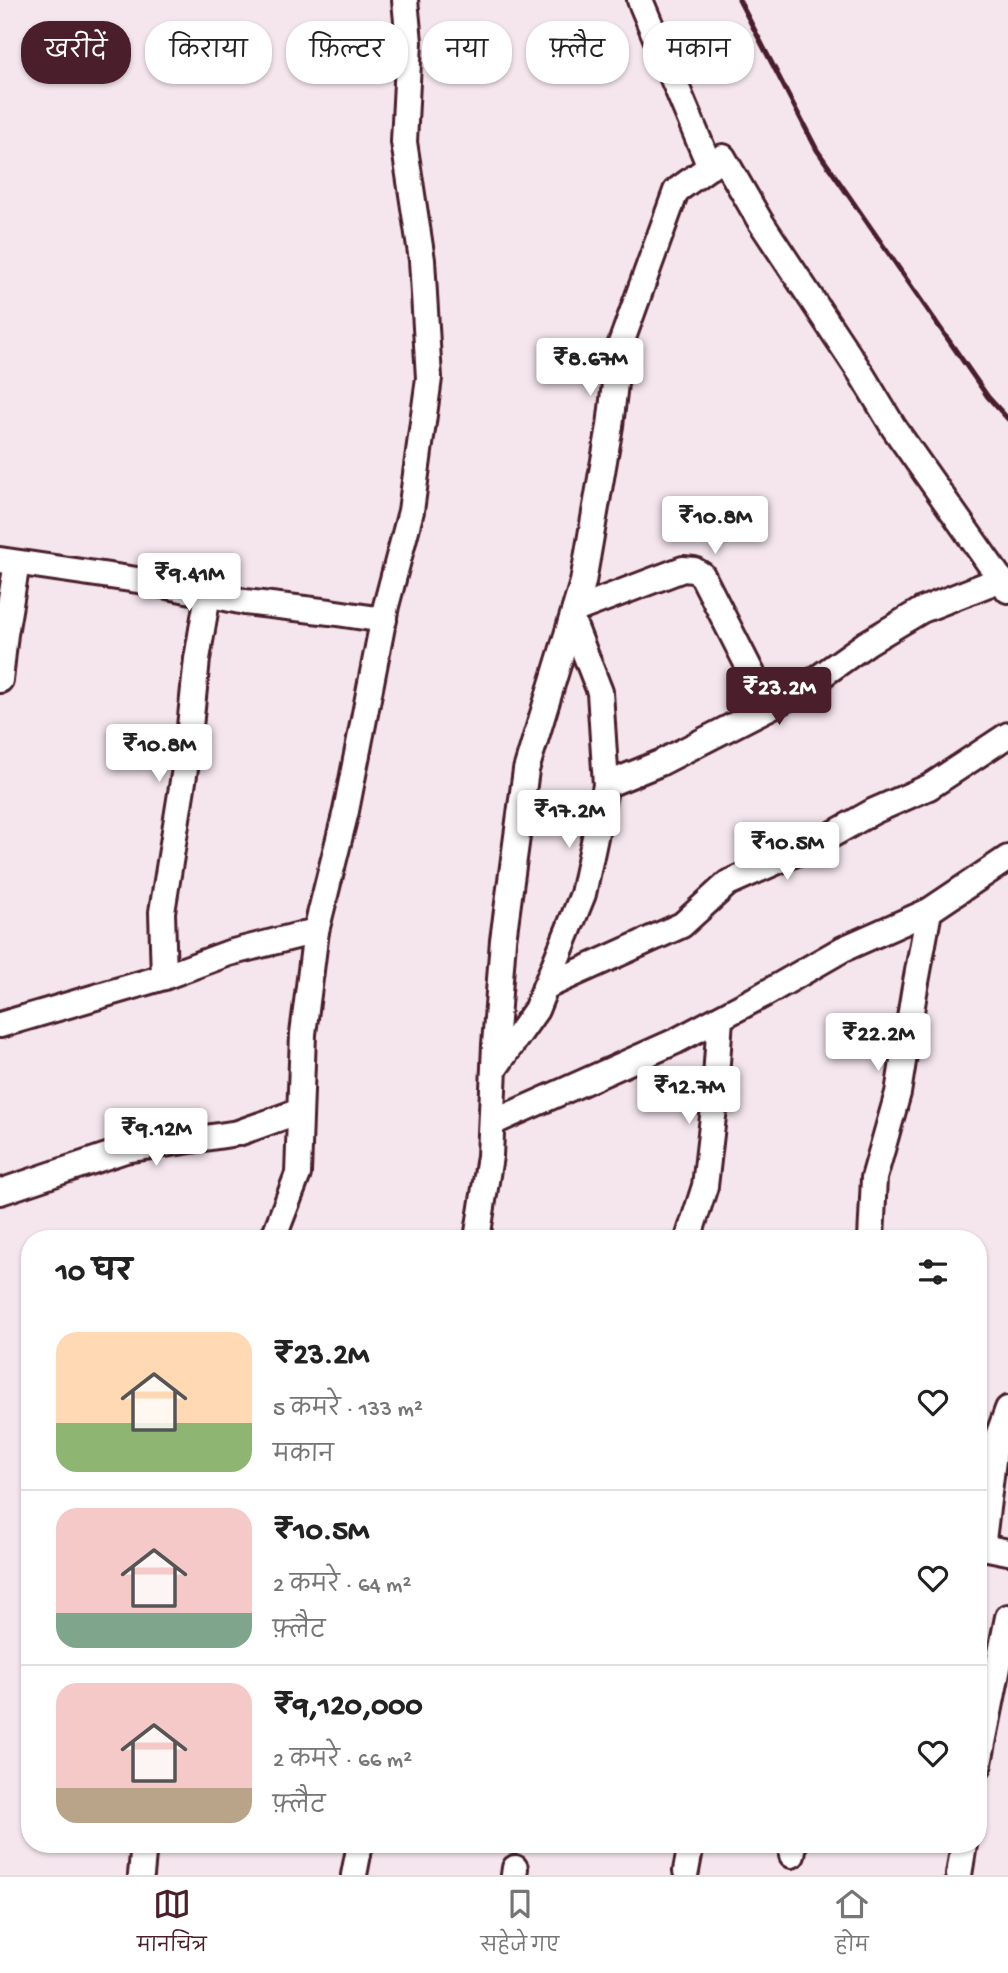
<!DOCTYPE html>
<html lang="hi">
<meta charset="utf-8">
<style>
:root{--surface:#fff;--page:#f2f2f2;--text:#222;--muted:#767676;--line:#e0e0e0;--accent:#4a1f2b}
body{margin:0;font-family:"Gochi Hand","Playpen Sans Deva",sans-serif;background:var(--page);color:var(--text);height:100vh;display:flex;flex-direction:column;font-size:26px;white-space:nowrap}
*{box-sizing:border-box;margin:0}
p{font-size:23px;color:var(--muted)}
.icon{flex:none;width:38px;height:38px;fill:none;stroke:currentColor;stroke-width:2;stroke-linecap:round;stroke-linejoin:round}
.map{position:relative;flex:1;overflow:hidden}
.sheet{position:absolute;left:21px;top:1230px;width:966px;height:623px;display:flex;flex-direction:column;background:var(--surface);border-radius:28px;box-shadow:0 2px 5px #0004}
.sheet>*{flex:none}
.banner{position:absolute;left:21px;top:21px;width:966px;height:63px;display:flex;gap:14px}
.price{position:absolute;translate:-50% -60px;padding:0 16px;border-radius:7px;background:#fff;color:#222;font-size:23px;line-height:46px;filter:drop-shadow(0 2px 4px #0008)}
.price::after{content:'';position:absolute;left:50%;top:42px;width:21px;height:16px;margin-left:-10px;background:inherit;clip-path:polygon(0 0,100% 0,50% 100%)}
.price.current{background:var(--accent);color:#fff}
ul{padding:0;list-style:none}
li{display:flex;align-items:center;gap:21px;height:175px;padding:0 35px}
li+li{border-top:2px solid var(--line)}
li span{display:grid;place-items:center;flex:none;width:196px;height:140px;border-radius:21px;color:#555}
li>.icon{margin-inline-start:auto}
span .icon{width:84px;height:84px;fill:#fffc;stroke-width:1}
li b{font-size:30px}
h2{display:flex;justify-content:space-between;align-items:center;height:84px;padding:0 35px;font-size:30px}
.tag{padding:0 24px;border-radius:28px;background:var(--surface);box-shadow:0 2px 5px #0004;font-size:24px;line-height:63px}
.tag.current{background:var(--accent);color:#fff}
.tabs{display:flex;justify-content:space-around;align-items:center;height:98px;border-top:2px solid var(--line);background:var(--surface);font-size:19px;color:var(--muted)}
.tabs a{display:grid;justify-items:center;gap:4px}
.tabs .current{color:var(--accent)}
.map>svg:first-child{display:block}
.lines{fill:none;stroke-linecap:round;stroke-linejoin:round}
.street-casing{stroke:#4a1f2b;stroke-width:30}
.street{stroke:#fff;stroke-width:24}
.rail{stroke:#4a1f2b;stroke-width:5}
</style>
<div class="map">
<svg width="1008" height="1875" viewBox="0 0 1008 1875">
<rect width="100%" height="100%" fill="#f5e6ee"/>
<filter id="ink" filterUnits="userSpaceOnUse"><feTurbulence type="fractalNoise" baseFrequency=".0143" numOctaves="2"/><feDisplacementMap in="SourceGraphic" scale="14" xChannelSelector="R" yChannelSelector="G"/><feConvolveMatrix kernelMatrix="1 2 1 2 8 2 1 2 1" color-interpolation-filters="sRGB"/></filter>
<g filter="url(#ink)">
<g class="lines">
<g class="street-casing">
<g id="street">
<path d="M640,0l70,167"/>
<path d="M0,560l144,21 101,21 85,10 54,8"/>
<path d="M575,610l108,-41 11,1 8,5 67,132"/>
<path d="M0,680l5,-46 12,-71"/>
<path d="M606,785l54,-22 137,-70 70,-50 55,-33 79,-31"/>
<path d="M164,977l-2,-65 25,-156 10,-97 11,-65"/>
<path d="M545,987l137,-62 46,-42 84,-37 62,-35 55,-24 79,-52"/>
<path d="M0,1025l164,-48 65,-24 87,-22"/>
<path d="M495,1068l41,-58 47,-116 23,-109 -6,-93 -28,-72"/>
<path d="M492,1123l184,-82 85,-45 82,-47 86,-38 79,-53"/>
<path d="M0,1192l125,-42 113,-17 62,-22"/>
<path d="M273,1239l25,-65 5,-140 13,-103 30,-120 40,-205 25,-95 18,-133 -7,-118 -18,-118 5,-100 -4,-42"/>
<path d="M477,1239l13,-83 5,-111 8,-105 23,-170 57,-188 27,-156 9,-77 57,-158 47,-34 37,64 100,151 34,56 114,162"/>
<path d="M688,1239l17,-53 9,-78 6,-90"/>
<path d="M871,1239l3,-61 24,-85 16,-100 15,-82"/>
<path d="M978,1546l30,6"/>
<path d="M982,1548l13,-104 13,-35"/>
<path d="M978,1768l30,-151"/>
<path d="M792,1855l2,-11"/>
<path d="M686,1871l5,-27"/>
<path d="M141,1875l3,-31"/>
<path d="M354,1875l6,-31"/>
<path d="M514,1875l1,-7"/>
<path d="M959,1875l5,-31"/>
</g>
</g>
<use href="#street" class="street"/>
<path class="rail" d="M739,0l78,150 171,247 20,22"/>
</g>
</g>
</svg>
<b class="price" style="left:590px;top:398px">₹8.67M</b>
<b class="price" style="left:715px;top:556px">₹10.8M</b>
<b class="price" style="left:189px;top:613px">₹9.41M</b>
<b class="price current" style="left:779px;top:727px">₹23.2M</b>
<b class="price" style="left:159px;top:784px">₹10.8M</b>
<b class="price" style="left:569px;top:850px">₹17.2M</b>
<b class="price" style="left:787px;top:882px">₹10.5M</b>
<b class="price" style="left:878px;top:1073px">₹22.2M</b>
<b class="price" style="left:689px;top:1126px">₹12.7M</b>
<b class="price" style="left:156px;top:1168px">₹9.12M</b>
<div class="banner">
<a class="tag current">खरीदें</a>
<a class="tag">किराया</a>
<a class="tag">फ़िल्टर</a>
<a class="tag">नया</a>
<a class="tag">फ़्लैट</a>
<a class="tag">मकान</a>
</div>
<section class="sheet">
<h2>10 घर<svg class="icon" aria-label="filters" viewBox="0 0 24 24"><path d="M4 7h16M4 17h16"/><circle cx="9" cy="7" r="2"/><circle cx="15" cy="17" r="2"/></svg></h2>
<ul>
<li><span style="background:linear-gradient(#ffd9b3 65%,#8fb573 0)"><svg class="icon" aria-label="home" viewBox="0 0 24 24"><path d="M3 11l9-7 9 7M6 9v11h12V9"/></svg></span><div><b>₹23.2M</b><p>5 कमरे · 133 m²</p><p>मकान</p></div><svg class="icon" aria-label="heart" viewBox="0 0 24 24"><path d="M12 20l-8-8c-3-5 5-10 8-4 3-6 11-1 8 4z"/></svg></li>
<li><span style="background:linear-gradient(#f6c9c9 75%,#7fa58c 0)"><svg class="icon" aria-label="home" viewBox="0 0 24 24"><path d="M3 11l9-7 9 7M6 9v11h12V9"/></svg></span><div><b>₹10.5M</b><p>2 कमरे · 64 m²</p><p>फ़्लैट</p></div><svg class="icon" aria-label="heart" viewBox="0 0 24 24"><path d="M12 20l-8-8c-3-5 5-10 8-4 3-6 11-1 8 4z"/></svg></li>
<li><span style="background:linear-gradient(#f6c9c9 75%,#b9a48a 0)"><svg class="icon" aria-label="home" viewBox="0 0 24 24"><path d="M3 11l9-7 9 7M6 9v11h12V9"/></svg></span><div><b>₹9,120,000</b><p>2 कमरे · 66 m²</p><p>फ़्लैट</p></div><svg class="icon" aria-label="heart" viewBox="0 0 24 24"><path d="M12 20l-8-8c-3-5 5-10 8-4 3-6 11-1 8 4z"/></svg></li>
</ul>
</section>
</div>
<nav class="tabs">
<a class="current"><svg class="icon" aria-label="map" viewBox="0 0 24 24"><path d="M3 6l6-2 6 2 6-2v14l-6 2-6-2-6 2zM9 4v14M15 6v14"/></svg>मानचित्र</a>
<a><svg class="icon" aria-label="saved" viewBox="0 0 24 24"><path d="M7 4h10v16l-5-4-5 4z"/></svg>सहेजे गए</a>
<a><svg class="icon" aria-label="home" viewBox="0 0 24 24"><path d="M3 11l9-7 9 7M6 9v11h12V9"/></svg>होम</a>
</nav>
